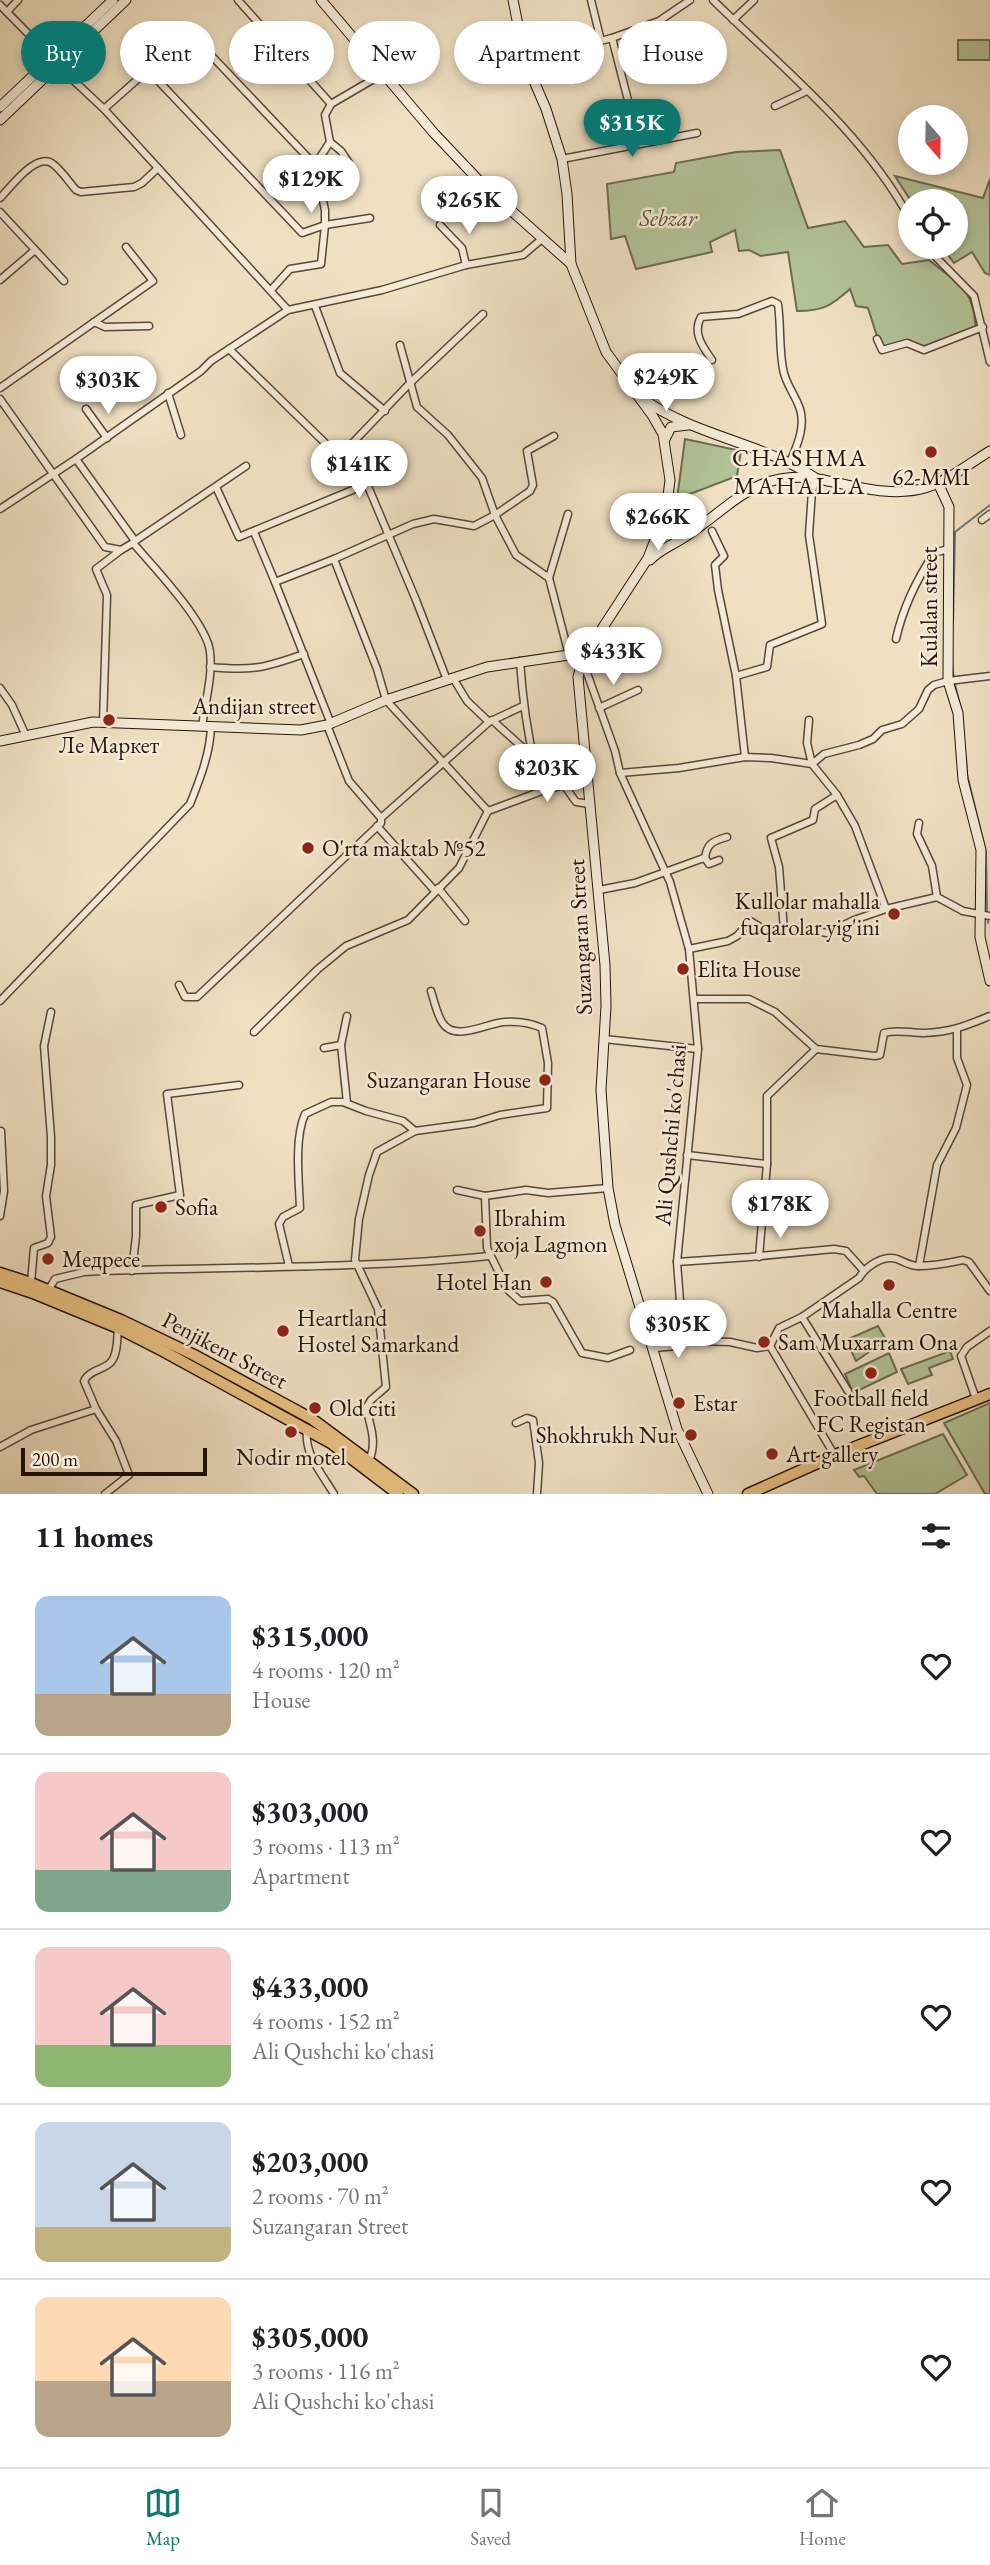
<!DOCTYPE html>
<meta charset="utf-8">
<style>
:root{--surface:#fff;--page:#f6f6f6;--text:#202124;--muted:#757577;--line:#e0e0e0;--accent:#0f766e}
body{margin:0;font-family:"EB Garamond",serif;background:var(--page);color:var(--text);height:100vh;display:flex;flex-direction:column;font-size:26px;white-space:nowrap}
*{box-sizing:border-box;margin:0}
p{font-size:23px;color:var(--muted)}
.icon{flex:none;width:38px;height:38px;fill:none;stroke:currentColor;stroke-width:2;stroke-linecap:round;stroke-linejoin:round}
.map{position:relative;height:1494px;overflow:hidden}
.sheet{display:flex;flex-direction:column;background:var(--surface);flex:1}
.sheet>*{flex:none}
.top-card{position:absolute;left:21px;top:21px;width:948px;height:63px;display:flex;gap:14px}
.needle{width:46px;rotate:160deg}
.controls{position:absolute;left:898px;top:105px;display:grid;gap:14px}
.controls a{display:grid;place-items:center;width:70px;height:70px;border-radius:50%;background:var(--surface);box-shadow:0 4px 10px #0003;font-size:35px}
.scale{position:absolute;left:21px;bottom:18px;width:186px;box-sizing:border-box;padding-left:7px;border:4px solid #27140c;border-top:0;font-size:19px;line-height:24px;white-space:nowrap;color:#27140c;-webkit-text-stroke:5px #f5ebd7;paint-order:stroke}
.price{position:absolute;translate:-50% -60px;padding:0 16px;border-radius:24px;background:#fff;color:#222;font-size:23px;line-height:46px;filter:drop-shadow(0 2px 4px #0008)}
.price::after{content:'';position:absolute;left:50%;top:42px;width:21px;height:16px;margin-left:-10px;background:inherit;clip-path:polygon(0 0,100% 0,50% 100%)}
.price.on{background:var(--accent);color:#fff}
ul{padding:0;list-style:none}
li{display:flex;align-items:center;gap:21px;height:175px;padding:0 35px}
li+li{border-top:2px solid var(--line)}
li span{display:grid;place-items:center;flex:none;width:196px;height:140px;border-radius:14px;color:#555}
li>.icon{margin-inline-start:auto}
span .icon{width:84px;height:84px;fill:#fffc;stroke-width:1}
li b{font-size:30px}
h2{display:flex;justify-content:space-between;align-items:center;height:84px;padding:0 35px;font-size:30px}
.tag{padding:0 24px;border-radius:32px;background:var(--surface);box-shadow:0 4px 10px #0003;font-size:24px;line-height:63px}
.tag.on{background:var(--accent);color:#fff}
.menu{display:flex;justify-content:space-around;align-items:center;height:98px;border-top:2px solid var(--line);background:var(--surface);font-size:19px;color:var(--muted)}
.menu a{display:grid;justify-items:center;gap:4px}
.menu .on{color:var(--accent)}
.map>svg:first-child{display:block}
.green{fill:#b2c398;stroke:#6c6c52;stroke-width:2}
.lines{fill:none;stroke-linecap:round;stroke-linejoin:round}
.stream{stroke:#707877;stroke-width:2}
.street-casing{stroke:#59473a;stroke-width:9}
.secondary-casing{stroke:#27140c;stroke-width:11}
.primary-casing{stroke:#27140c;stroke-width:13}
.street{stroke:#f5ebd7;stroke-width:6}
.secondary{stroke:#f5ebd7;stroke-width:9}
.primary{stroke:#e8c081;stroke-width:10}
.poi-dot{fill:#8f2418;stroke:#f5ebd7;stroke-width:2.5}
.labels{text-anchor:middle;stroke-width:5;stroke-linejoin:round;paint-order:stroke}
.park-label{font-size:23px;font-style:italic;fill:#58513d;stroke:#f5ebd7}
.poi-label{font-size:23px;fill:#27140c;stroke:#f5ebd7;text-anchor:start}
.street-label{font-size:23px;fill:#27140c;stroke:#f5ebd7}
.neighbourhood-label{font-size:24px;letter-spacing:2px;fill:#27140c;stroke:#f5ebd7}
</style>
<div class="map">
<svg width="990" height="1494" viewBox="0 0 990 1494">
<rect width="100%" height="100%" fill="#efe0c2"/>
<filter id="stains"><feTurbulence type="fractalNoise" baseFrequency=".00286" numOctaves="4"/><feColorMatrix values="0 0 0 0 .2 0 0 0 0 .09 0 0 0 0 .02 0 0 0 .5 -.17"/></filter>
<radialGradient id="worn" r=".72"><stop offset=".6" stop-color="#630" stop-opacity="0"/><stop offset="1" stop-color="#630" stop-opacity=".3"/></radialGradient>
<g class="green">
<rect x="958" y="40" width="32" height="20"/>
<path d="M780,150l28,78 37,-7 19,26 24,-2 14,19 27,-4c32,27 44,26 47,71l-51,20 -17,-11 -27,9 -13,-41 -12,-2 -6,-17c-19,17 -27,22 -53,22l-9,-59 -27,4 -12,-6 -10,1 -4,-21 -25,12 2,10 -76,17 -11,-33 -14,3 -4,-55 67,-12 2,-9 60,-11z"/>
<path d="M895,176l88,22 7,-19v96l-5,-2 -13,-21 -18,11 -12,-16h14v-46h-45z"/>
<path d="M685,439l56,12 -4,25 -60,23z"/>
<path d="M878,1326l8,14 -30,21 -10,-21z"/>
<path d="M950,1351l3,8 -24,9 3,7 -24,9 -7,-15z"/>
<path d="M889,1353l8,19 -44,21 -8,-19z"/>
<path d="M990,1403v91h-5l-41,-71z"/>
<path d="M943,1434l24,41 -32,19h-58l-13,-18 -5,1 -5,-7z"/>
</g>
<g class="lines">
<g class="stream">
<path d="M953,623l2,-91 35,-27"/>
<path d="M952,663l2,16"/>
<path d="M955,684l6,25"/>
<path d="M966,757l1,17 19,78 1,58"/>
<path d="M988,923v-2"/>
</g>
<g class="street-casing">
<g id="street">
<path d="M238,0l93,104 53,-31"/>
<path d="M591,0l10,41"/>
<path d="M713,0c69,68 150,132 197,219"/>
<path d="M0,5l52,53"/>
<path d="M7,12l11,-12"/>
<path d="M733,20l21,-20"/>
<path d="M649,25l5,54"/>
<path d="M612,38l47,-17 31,-21"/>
<path d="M525,60l87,-22 27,105"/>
<path d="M57,65l47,44 184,201"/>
<path d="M775,106l32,-15"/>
<path d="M104,109l44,-39 33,-36 5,-3 4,2 125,132 10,45v15l-23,8 -154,-163"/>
<path d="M330,142l11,9 8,12"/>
<path d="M562,159l135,-26"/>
<path d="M315,165l15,-23 -5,-27 6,-11"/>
<path d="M0,198c11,-11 37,-47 53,-34 9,7 16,18 23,26l5,2 53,-5 8,-4 16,-15"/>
<path d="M0,212l64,69"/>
<path d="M440,225l22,23 4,17"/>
<path d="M926,247l48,49 16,66"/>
<path d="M0,280l35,-30"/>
<path d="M271,290l19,-21 31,-5 4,-39 45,-7"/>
<path d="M315,306l25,67 45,38"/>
<path d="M94,322l11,5 44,-1"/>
<path d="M877,339l5,11 25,-7 17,7 59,-23"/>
<path d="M400,345l17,62 31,28 34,43 13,37 21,40 33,23 20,77"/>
<path d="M229,349l138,135 49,116 31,80"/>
<path d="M712,360c-9,-13 -20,-27 -11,-43l37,-3 34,-13 6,3c3,22 1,43 5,65 2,13 10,23 15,35 9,19 0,40 -8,58"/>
<path d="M0,388l153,-107 -27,-34"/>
<path d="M168,393l13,42"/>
<path d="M0,399l105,148 16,3 12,-7"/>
<path d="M86,409l21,29"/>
<path d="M340,456l70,-73 73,-69"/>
<path d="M76,459l59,82 -2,2c20,23 74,80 77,109 3,23 -5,51 -8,75"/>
<path d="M216,487l23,50 128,-53"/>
<path d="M0,509l76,-50 125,-88 10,-10 77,-51 94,-20 84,-25 57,-10 20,-17"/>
<path d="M982,520l8,-6"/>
<path d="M712,531l12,25 -9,9 3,25 18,86 9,81"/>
<path d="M254,532l21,50 59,-23 79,-35 21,-5 40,7 21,-11 35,-24 3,-6 -6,-34 27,-15"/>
<path d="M135,541l111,-75"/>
<path d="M334,559l43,110 9,31 102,111"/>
<path d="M549,578l19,-64"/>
<path d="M275,582l56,142"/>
<path d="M896,639c7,-32 20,-58 38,-86l14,-4"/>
<path d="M583,662l32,89 5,22 50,109 19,67 9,100 -21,213 6,79"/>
<path d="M210,667c43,4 54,1 94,-13"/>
<path d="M736,676l31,-9 3,-22 52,-21 -13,-89 3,-44 4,-13"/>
<path d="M453,678l14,23 22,21"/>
<path d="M0,688l12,17 14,31"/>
<path d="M599,708l39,-18"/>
<path d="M492,720l39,35"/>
<path d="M809,720l-2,23 5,21 25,31 18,31 31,83"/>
<path d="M103,723l4,-128 -11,-26 25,-19"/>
<path d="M327,725l22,56 32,37"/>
<path d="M620,773l59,-5 66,-11 26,1 41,6 12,-10 35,-9 14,-6 9,-9 20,-6 17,-15 9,-19 6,-5 14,-4 42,-5"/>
<path d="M542,791l22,-6 12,17 14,2"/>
<path d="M919,823l-2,11 15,32 5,31"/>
<path d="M377,826l58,65"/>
<path d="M705,858c2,-15 8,-17 22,-21"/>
<path d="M438,888l27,33"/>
<path d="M599,890l36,-7 66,-24 4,-1 4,6 10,-4"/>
<path d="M784,930l-5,-63 -8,-29 42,-18 2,-11 22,-14"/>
<path d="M689,949l39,-8 9,-5 13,-15 17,10 33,-3 27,5 27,-13 32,-11 51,-12 26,14 27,5"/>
<path d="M179,985l6,12h12l184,-174v-5l108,-96 34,-16"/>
<path d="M694,999h55l26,13 41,37 59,7 5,-1 4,-22c14,-4 26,0 40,0 28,-1 41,-7 66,-17"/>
<path d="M0,1001l190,-197c10,-25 20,-50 21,-77"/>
<path d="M347,1016l-6,29 6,58"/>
<path d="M254,1032l64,-63 28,-23 62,-26 51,-52 29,-57 54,-20c-13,-43 -19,-85 -22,-130"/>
<path d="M604,1039l94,10"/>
<path d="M324,1048l17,-3"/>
<path d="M687,1155l80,9"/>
<path d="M608,1188l-60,5 -22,-3 -41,6 2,52 20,41 13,12 28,-2 5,3 29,51 26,5 22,-8"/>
<path d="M457,1190l28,6"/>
<path d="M0,1216l4,-25 -3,-60"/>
<path d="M759,1257l8,-93v-68l49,-47"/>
<path d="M677,1262l73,-5 84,-8 12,2 18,20"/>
<path d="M289,1266l-10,-42 4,-7 17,-9c-1,-26 -6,-70 5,-94l26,-12h12l23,9 37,10 12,10"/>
<path d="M919,1266l18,-101 19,-37 11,-43 -10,-27v-28"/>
<path d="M132,1271l4,-35v-31l44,-10 -13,-101 72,-9"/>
<path d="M31,1283l3,-35 14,-5 3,-6 -5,-41 5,-31v-28l-7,-91 7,-34"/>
<path d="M49,1289l6,-10 29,-7c135,-6 270,-2 405,-16"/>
<path d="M802,1317l46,74"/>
<path d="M770,1346l9,-18 23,-11 57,-39c7,-12 24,-23 38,-19 8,3 13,7 21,7 15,0 31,-3 45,-6l6,2 21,29"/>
<path d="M654,1348l23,-2 6,-5h12l35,1 27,6 13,-2 65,110"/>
<path d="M976,1399l-15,-43 6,-9 23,-16"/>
<path d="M96,1409l-12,-28c5,-11 20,-11 27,-19 7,-8 6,-24 7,-34"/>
<path d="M516,1423l11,-5 6,2 6,43 -2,31"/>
<path d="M307,1430c-3,24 15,44 27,64"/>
<path d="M0,1447l31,-17 65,-21 20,32 13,34 -24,19"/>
<path d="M369,1461c8,-18 2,-34 -3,-53l5,-8 15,-13 -8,-78 -23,-49 4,-41 10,-44 8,-23 38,-21 59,-8 26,-8 47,-7 1,-45 -6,-35c-11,-5 -26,-7 -38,-6 -17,1 -50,21 -62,0 -5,-8 -8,-21 -11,-31"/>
</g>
</g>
<g class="secondary-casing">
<g id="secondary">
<path d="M321,0l112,132 52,55 86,77 35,88 46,63 11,19 7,46 -4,32 -18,46 -65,100 -5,19 27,288 1,41 -5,84 7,98 7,37 62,204 31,65"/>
<path d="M513,0l12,60 21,49 16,50 5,35 4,70"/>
<path d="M0,107l113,-107"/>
<path d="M0,120l126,-120"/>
<path d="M643,399c52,37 117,43 171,78"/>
<path d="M665,439l6,-12 17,-2"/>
<path d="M938,483l11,24 -1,174 10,32 5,67 18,70 -1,87 10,44"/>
<path d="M650,560c10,-11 23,-15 35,-23 46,-30 72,-69 133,-58 35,6 71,19 107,9 23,-7 45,-25 65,-37"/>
<path d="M0,741l93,-19 208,8 26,-5 59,-25 101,-33 82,-12 14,3"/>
</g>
</g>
<g class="primary-casing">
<g id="primary">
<path d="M0,1273l31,10 90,37 73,35 118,64 101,75"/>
<path d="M0,1282l33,11 85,35 45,23 168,92 67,51"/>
<path d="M748,1494l92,-41 150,-59"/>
</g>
</g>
<use href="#street" class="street"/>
<use href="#secondary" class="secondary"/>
<use href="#primary" class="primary"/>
</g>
<g class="poi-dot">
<circle cx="931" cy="452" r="7"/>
<circle cx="109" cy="720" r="7"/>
<circle cx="308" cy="848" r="7"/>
<circle cx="894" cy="914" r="7"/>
<circle cx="683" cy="969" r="7"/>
<circle cx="545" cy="1080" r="7"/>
<circle cx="161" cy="1207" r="7"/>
<circle cx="480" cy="1231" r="7"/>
<circle cx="48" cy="1259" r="7"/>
<circle cx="546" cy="1282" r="7"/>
<circle cx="889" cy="1285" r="7"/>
<circle cx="283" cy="1331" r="7"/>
<circle cx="764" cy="1342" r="7"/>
<circle cx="871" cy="1373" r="7"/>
<circle cx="679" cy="1403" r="7"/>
<circle cx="315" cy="1408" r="7"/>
<circle cx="291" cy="1432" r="7"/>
<circle cx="691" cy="1435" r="7"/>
<circle cx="772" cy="1454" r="7"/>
</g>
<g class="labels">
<g class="park-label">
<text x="668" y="226">Sebzar</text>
</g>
<g class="poi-label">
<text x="931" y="485" text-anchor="middle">62-MMI</text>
<text x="109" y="753" text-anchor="middle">Ле Маркет</text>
<text x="322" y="856">O'rta maktab №52</text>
<text x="880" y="909" text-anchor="end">Kullolar mahalla<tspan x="880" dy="26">fuqarolar yig'ini</tspan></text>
<text x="697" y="977">Elita House</text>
<text x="531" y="1088" text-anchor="end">Suzangaran House</text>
<text x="175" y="1215">Sofia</text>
<text x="494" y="1226">Ibrahim<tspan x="494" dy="26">xoja Lagmon</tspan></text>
<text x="62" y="1267">Медресе</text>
<text x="532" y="1290" text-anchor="end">Hotel Han</text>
<text x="889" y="1318" text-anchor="middle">Mahalla Centre</text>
<text x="297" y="1326">Heartland<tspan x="297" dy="26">Hostel Samarkand</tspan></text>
<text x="778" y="1350">Sam Muxarram Ona</text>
<text x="871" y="1406" text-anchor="middle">Football field<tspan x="871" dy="26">FC Registan</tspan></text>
<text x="693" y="1411">Estar</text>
<text x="329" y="1416">Old citi</text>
<text x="677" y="1443" text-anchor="end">Shokhrukh Nur</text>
<text x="786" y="1462">Art gallery</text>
<text x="291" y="1465" text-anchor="middle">Nodir motel</text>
</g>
<g class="street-label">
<text transform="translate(929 607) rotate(-90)" y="8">Kulalan street</text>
<text x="254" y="714">Andijan street</text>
<text transform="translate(580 937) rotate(-93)" y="8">Suzangaran Street</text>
<text transform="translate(670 1135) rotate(-85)" y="8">Ali Qushchi ko'chasi</text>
<text transform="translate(225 1350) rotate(28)" y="8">Penjikent Street</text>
</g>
<g class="neighbourhood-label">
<text x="800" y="466">CHASHMA<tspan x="800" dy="28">MAHALLA</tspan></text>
</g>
</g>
<rect width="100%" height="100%" filter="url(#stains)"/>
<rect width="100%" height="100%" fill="url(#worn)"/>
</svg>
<div class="controls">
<a><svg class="needle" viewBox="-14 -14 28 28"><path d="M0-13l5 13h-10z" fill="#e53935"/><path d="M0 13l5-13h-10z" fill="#757577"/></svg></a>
<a><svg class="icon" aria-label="locate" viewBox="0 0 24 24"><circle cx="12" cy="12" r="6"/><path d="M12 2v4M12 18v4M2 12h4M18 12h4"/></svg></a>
</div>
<div class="scale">200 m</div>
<b class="price on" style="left:632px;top:159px">$315K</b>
<b class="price" style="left:311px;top:215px">$129K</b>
<b class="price" style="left:469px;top:236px">$265K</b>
<b class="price" style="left:666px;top:413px">$249K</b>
<b class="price" style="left:108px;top:416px">$303K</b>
<b class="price" style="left:359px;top:500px">$141K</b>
<b class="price" style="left:658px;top:553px">$266K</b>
<b class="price" style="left:613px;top:687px">$433K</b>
<b class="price" style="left:547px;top:804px">$203K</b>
<b class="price" style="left:780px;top:1240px">$178K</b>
<b class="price" style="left:678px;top:1360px">$305K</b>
<div class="top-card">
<a class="tag on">Buy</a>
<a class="tag">Rent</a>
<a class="tag">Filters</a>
<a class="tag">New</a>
<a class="tag">Apartment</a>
<a class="tag">House</a>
</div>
</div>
<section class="sheet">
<h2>11 homes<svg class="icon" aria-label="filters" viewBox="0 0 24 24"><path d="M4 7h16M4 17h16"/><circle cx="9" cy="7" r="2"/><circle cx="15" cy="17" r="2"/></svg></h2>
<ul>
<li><span style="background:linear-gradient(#a9c7e8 70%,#b9a48a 0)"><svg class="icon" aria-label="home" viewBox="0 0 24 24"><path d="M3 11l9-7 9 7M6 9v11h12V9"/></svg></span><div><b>$315,000</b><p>4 rooms · 120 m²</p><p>House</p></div><svg class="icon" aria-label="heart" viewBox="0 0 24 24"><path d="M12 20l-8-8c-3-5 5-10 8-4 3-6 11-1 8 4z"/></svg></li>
<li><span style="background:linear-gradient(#f6c9c9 70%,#7fa58c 0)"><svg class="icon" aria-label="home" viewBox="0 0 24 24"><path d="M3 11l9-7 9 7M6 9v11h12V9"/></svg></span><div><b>$303,000</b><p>3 rooms · 113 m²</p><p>Apartment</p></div><svg class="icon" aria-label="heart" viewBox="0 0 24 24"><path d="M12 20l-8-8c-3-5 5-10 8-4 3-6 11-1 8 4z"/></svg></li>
<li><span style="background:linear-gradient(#f6c9c9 70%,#8fb573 0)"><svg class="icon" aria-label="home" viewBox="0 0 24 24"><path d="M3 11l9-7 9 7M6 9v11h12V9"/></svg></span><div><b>$433,000</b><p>4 rooms · 152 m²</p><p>Ali Qushchi ko'chasi</p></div><svg class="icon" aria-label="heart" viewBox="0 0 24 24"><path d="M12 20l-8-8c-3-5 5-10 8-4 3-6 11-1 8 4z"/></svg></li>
<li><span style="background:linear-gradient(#c9d6e8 75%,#c2b280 0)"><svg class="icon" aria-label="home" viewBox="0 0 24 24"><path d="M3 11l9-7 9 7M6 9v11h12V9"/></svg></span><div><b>$203,000</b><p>2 rooms · 70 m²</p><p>Suzangaran Street</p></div><svg class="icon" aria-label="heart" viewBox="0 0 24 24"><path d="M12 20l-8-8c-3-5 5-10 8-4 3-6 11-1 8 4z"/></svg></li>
<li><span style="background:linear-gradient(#ffd9b3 60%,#b9a48a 0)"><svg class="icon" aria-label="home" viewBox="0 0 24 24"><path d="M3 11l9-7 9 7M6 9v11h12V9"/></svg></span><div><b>$305,000</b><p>3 rooms · 116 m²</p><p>Ali Qushchi ko'chasi</p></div><svg class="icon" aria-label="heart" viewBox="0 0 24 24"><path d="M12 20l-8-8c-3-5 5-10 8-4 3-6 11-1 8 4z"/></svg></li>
</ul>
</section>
<nav class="menu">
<a class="on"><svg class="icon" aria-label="map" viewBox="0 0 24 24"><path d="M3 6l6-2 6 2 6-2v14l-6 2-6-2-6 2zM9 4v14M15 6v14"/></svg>Map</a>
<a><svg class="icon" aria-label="saved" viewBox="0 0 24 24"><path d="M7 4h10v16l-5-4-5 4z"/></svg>Saved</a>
<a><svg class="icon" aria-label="home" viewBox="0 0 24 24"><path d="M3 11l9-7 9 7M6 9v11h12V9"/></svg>Home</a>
</nav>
